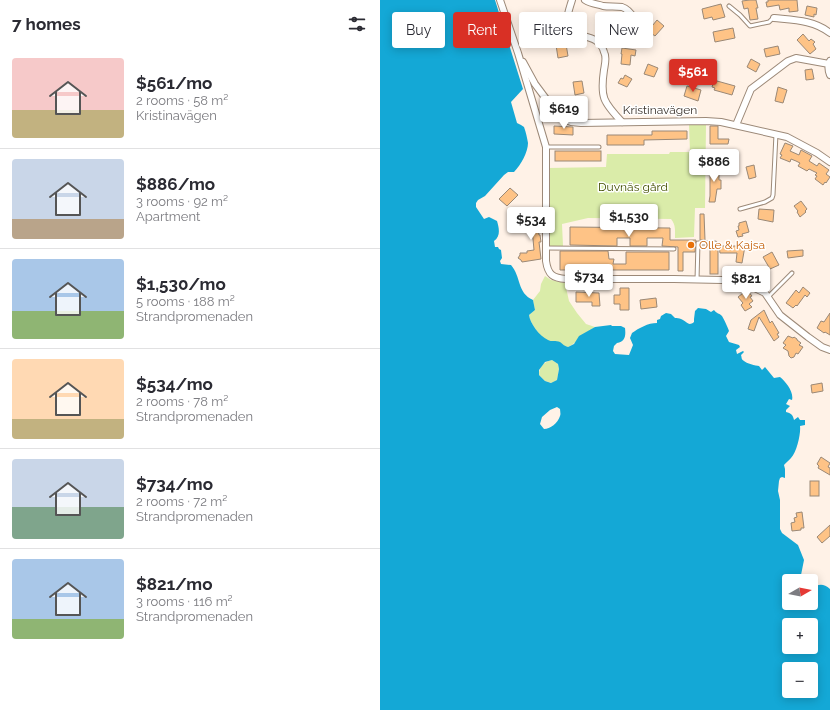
<!DOCTYPE html>
<meta charset="utf-8">
<style>
:root{--surface:#fff;--page:#f7f7f7;--text:#2b2b33;--muted:#7c7c81;--line:#e1e1e2;--accent:#d93025}
body{margin:0;font-family:Raleway,sans-serif;background:var(--page);color:var(--text);height:100vh;display:flex;flex-direction:column;font-size:15px;white-space:nowrap}
*{box-sizing:border-box;margin:0}
p{font-size:13px;color:var(--muted)}
.icon{flex:none;width:22px;height:22px;fill:none;stroke:currentColor;stroke-width:2;stroke-linecap:round;stroke-linejoin:round}
.map{position:relative;flex:1;overflow:hidden}
.side{display:flex;flex-direction:column;background:var(--surface);width:380px}
.side>*{flex:none}
.banner{position:absolute;left:12px;top:12px;width:378px;height:36px;display:flex;gap:8px}
.needle{width:26px;rotate:81deg}
.tools{position:absolute;left:402px;top:574px;display:grid;gap:8px}
.tools a{display:grid;place-items:center;width:36px;height:36px;border-radius:4px;background:var(--surface);box-shadow:0 2px 10px #0003;font-size:20px}
.price{position:absolute;translate:-50% -34px;padding:0 9px;border-radius:4px;background:#fff;color:#222;font-size:13px;line-height:26px;filter:drop-shadow(0 1px 2px #0008)}
.price::after{content:'';position:absolute;left:50%;top:24px;width:12px;height:9px;margin-left:-6px;background:inherit;clip-path:polygon(0 0,100% 0,50% 100%)}
.price.on{background:var(--accent);color:#fff}
ul{padding:0;list-style:none}
li{display:flex;align-items:center;gap:12px;height:100px;padding:0 12px}
li+li{border-top:1px solid var(--line)}
li span{display:grid;place-items:center;flex:none;width:112px;height:80px;border-radius:4px;color:#555}
li>.icon{margin-inline-start:auto}
span .icon{width:48px;height:48px;fill:#fffc;stroke-width:1}
li b{font-size:17px}
h2{display:flex;justify-content:space-between;align-items:center;height:48px;padding:0 12px;font-size:17px}
.pill{padding:0 14px;border-radius:4px;background:var(--surface);box-shadow:0 2px 10px #0003;font-size:14px;line-height:36px}
.pill.on{background:var(--accent);color:#fff}
main{display:flex;flex:1;min-height:0}
.map>svg:first-child{display:block}
.green{fill:#daeca9}
.water{fill:#14a8d6;fill-rule:evenodd}
.building{fill:#fec386;stroke:#9a8876}
.lines{fill:none;stroke-linecap:round;stroke-linejoin:round}
.lane-casing{stroke:#9c8978;stroke-width:5}
.street-casing{stroke:#9c8978;stroke-width:8}
.lane{stroke:#fff;stroke-width:3}
.street{stroke:#fff;stroke-width:6}
.food-dot{fill:#e8710a;stroke:#fff;stroke-width:1.5}
.labels{text-anchor:middle;stroke-width:3;stroke-linejoin:round;paint-order:stroke}
.street-label{font-size:12px;fill:#3a322b;stroke:#fff}
.park-label{font-size:12px;fill:#424f00;stroke:#fff}
.food-label{font-size:12px;fill:#c56008;stroke:#fff;text-anchor:start}
</style>
<main>
<section class="side">
<h2>7 homes<svg class="icon" aria-label="filters" viewBox="0 0 24 24"><path d="M4 7h16M4 17h16"/><circle cx="9" cy="7" r="2"/><circle cx="15" cy="17" r="2"/></svg></h2>
<ul>
<li><span style="background:linear-gradient(#f6c9c9 65%,#c2b280 0)"><svg class="icon" aria-label="home" viewBox="0 0 24 24"><path d="M3 11l9-7 9 7M6 9v11h12V9"/></svg></span><div><b>$561/mo</b><p>2 rooms · 58 m²</p><p>Kristinavägen</p></div></li>
<li><span style="background:linear-gradient(#c9d6e8 75%,#b9a48a 0)"><svg class="icon" aria-label="home" viewBox="0 0 24 24"><path d="M3 11l9-7 9 7M6 9v11h12V9"/></svg></span><div><b>$886/mo</b><p>3 rooms · 92 m²</p><p>Apartment</p></div></li>
<li><span style="background:linear-gradient(#a9c7e8 65%,#8fb573 0)"><svg class="icon" aria-label="home" viewBox="0 0 24 24"><path d="M3 11l9-7 9 7M6 9v11h12V9"/></svg></span><div><b>$1,530/mo</b><p>5 rooms · 188 m²</p><p>Strandpromenaden</p></div></li>
<li><span style="background:linear-gradient(#ffd9b3 75%,#c2b280 0)"><svg class="icon" aria-label="home" viewBox="0 0 24 24"><path d="M3 11l9-7 9 7M6 9v11h12V9"/></svg></span><div><b>$534/mo</b><p>2 rooms · 78 m²</p><p>Strandpromenaden</p></div></li>
<li><span style="background:linear-gradient(#c9d6e8 60%,#7fa58c 0)"><svg class="icon" aria-label="home" viewBox="0 0 24 24"><path d="M3 11l9-7 9 7M6 9v11h12V9"/></svg></span><div><b>$734/mo</b><p>2 rooms · 72 m²</p><p>Strandpromenaden</p></div></li>
<li><span style="background:linear-gradient(#a9c7e8 75%,#8fb573 0)"><svg class="icon" aria-label="home" viewBox="0 0 24 24"><path d="M3 11l9-7 9 7M6 9v11h12V9"/></svg></span><div><b>$821/mo</b><p>3 rooms · 116 m²</p><p>Strandpromenaden</p></div></li>
</ul>
</section>
<div class="map">
<svg width="450" height="710" viewBox="0 0 450 710">
<rect width="100%" height="100%" fill="#fff2e7"/>
<g class="green">
<path d="M309,124h17l-1,84h-10l-1,29 -19,1c0,-7 1,-13 -4,-19l-83,-1 -26,6 1,22h-14l-1,-78 58,-1 1,-13h62l1,-2h20z"/>
<path d="M165,276l6,4 14,3 4,18 8,12 9,11 9,3c-10,6 -17,15 -27,20l-4,-1 -3,-3c-4,-1 -9,-1 -13,-2 -8,-4 -18,-18 -19,-26l6,-5 -2,-10 7,-9 1,-7z"/>
<path d="M172,360l6,4 1,5 -2,11 -5,3 -7,-2 -6,-6c0,-9 5,-13 13,-15z"/>
</g>
<path class="water" d="M0,0h115l28,89 -12,13 6,21 4,2 3,2c2,5 3,11 4,16 0,9 -7,22 -14,29h-6l-4,3 -19,21 -7,4 -2,3v4l8,12 5,-2 8,4c2,7 4,15 -3,20l1,6h3l1,2 2,1 1,8 -2,3 1,3 10,1c10,11 6,28 22,35l2,10 -6,5c1,8 10,21 19,25 3,2 8,0 12,2 3,2 4,4 8,5l6,-3 5,-8 16,-9 16,-2 1,1h9l4,2c1,8 0,14 -8,15l-3,3 -1,5 2,3 14,1 4,-10 -3,-7 2,-5c7,-5 16,-10 25,-10v-3l3,-1 1,-3 5,-3 5,1 4,4c2,0 4,0 6,1 6,2 7,8 13,3v-3l1,-8 3,-3 8,1 5,3 3,-2c3,4 5,3 8,6 2,3 6,12 7,15l-3,5 3,6 10,3 1,2 -4,3 1,4 6,-3 1,1 -3,3c1,3 0,4 3,6 2,2 12,5 15,5l3,4 3,-3 9,11 6,-1c6,5 14,15 12,23l-3,-1 -3,5 4,2 -4,4v2c5,1 7,3 8,8l4,-3 2,3h5v5l-5,1c1,7 -3,26 -9,32 -2,2 -5,5 -7,7l1,4v9l-3,-1 -2,1 -1,3 -1,10 2,9v29l2,4 16,12 6,15 -3,15 -2,4 -3,2h-7v22h13l4,1 2,-1h3v-14c7,-5 12,-6 19,0v121h-450zM172,360l6,4 1,5 -2,11 -6,3 -6,-2 -6,-6v-5l6,-8zM177,407l3,2c0,2 1,5 0,7 -2,7 -10,13 -16,13l-4,-5 2,-7 8,-7zM409,625h22v22h-22zM409,669h22v22h-22z"/>
<g class="building">
<path d="M370,0h6l2,8h-2l2,11 -8,1 -2,-12 -4,1 -2,-8z"/>
<path d="M388,0h29l1,11 -9,1v-4l-9,2 -1,-5 -12,2 -1,-5h2z"/>
<path d="M341,4l4,13 -12,3 -1,-3 -8,2 -2,-10z"/>
<path d="M427,6l10,2 -1,7 -2,-1v3l-9,-2z"/>
<path d="M234,16l2,12 -12,2v-3h-1l-2,-10z"/>
<path d="M277,20l7,6 -9,10 -7,-5z"/>
<path d="M353,28l2,10 -20,4 -2,-10z"/>
<path d="M423,34l6,7 2,-2 4,3 -2,2 3,5 -6,5 -13,-14z"/>
<path d="M186,44l2,12 -10,2 -2,-13z"/>
<path d="M398,46l2,8 -14,3 -2,-8z"/>
<path d="M242,48l14,2 -1,6 -4,-1 -1,10 -9,-1 1,-10h-1z"/>
<path d="M371,59l9,5 -4,8 -9,-5z"/>
<path d="M268,64l10,4 -4,9 -10,-3z"/>
<path d="M432,69l2,10 -8,1 -1,-10z"/>
<path d="M245,75l7,4 -5,8 -9,-4 3,-5 2,1z"/>
<path d="M202,81l2,12 -9,2 -2,-13z"/>
<path d="M334,81l3,1v-1l18,5 -3,9 -18,-5 1,-2 -3,-1z"/>
<path d="M307,86l14,4 -3,11 -14,-5z"/>
<path d="M398,87l9,3 -4,13 -8,-2z"/>
<path d="M174,126l19,1v8l-19,-1z"/>
<path d="M330,126h8v13h11l-1,5h-18z"/>
<path d="M272,131h35v8l-43,1v5h-37v-10h45z"/>
<path d="M405,143l8,3 -3,5 9,4 2,-5 11,6 -3,5 8,5 2,-3 10,7 -3,4 4,3 -4,6 -1,-1 -2,3 -8,-6 2,-3 -2,-1 2,-2 -8,-4 -2,2 -9,-5 2,-3 -4,-2 -5,-2 -1,3 -10,-4 2,-3 -2,-1z"/>
<rect x="175" y="151" width="46" height="10"/>
<path d="M374,165l2,12 -7,2 -3,-12z"/>
<path d="M330,167h9v13h2v9h-4l-2,13h-6l1,-6z"/>
<path d="M130,188l8,7 -11,11 -8,-7z"/>
<path d="M421,201l6,8 -2,2 1,1 -6,5 -3,-5 1,-1 -4,-5z"/>
<path d="M379,209l15,1 -1,12 -15,-3z"/>
<path d="M320,214h4l1,26h-5z"/>
<path d="M157,220l2,15h1l1,7h-2l2,17 -19,3 -1,-2 -3,-2 2,-3v-2h7v-2l7,-1 -2,-22 -15,2v-2l-2,-2 2,-4z"/>
<path d="M366,221l3,11 -7,2 1,2 -5,1 -2,-6 3,-1 -1,-4h1v-3z"/>
<path d="M190,227l100,1v12h26l-1,12h-12v19h-5v-24l-16,-1 1,-8h-16v8h-17v-8h-13v8l-47,-1z"/>
<path d="M339,246h26l-3,17 -6,-1 1,-9h-17z"/>
<rect x="330" y="249" width="8" height="25"/>
<path d="M423,250v6l-15,2 -1,-7z"/>
<path d="M180,251h48l1,8h5l-1,5h13v-12h43v18h-109z"/>
<path d="M392,252l7,13 -9,4 -7,-12z"/>
<path d="M423,287l7,6 -3,4 -2,-2 -8,11 -1,-1 -3,3 -7,-5 10,-13 3,3z"/>
<path d="M240,288h9v22h-9v-6h-6v-9h6z"/>
<path d="M367,290l5,6 -2,1 3,4 -4,3 3,3 -7,4 -4,-6 2,-2 -5,-6z"/>
<path d="M196,292l23,1 1,13h-8v-4h-16z"/>
<path d="M276,298l1,9 -16,2 -1,-9z"/>
<path d="M384,310l6,13 2,-2 7,12 -2,1 2,3 -5,4 -15,-24 -5,14 -6,-2 3,-9z"/>
<path d="M450,313v22l-5,-3 -1,1 -7,-5 4,-7 3,1z"/>
<path d="M408,336l5,2 1,-1 3,2v1l4,3 -2,2 4,2 -5,7 -2,-1 -2,4 -3,1 -2,-2 -1,-5 -5,-3 3,-3 -3,-2z"/>
<path d="M442,383l1,8 -11,2 -1,-8z"/>
<path d="M441,457l9,6 -2,4 2,1v7l-12,-7 1,-2 -2,-2z"/>
<rect x="430" y="481" width="9" height="15"/>
<path d="M422,512l2,16h-3v2l-9,1 -1,-8 4,-1 -1,-4 3,-1 -1,-4z"/>
<path d="M450,525v11l-8,7 -5,-6z"/>
</g>
<g class="lines">
<g class="lane-casing">
<g id="lane">
<path d="M349,6l11,9 10,11 19,-4 4,-4"/>
<path d="M166,147h53"/>
<path d="M360,209l25,-7 7,-4 1,-3 3,-61"/>
<path d="M166,248l128,1"/>
<path d="M317,280l1,-37h17"/>
<path d="M388,297l24,-24"/>
</g>
</g>
<g class="street-casing">
<g id="street">
<path d="M120,0l18,53 28,94v114c2,14 7,17 20,18h108l48,1 22,3 21,10 15,22 28,22 14,10 8,3"/>
<path d="M192,0c-2,7 -6,17 -5,24 1,11 20,11 28,16 3,2 8,7 9,12 3,5 1,12 0,18 -4,27 -1,32 18,52"/>
<path d="M205,0c6,4 12,4 18,6 6,1 13,0 19,1 11,3 19,24 23,33"/>
<path d="M394,18c19,2 40,2 56,15"/>
<path d="M450,61c-2,4 -2,9 0,14"/>
<path d="M143,62l12,22 20,27 8,8 8,3 10,1 125,-2 15,1 66,15 30,16 13,9"/>
<path d="M356,125l15,-36 37,-28 8,-3 33,6"/>
</g>
</g>
<use href="#lane" class="lane"/>
<use href="#street" class="street"/>
</g>
<circle class="food-dot" cx="311" cy="245" r="4"/>
<g class="labels">
<g class="street-label">
<text x="280" y="114">Kristinavägen</text>
</g>
<g class="park-label">
<text x="253" y="191">Duvnäs gård</text>
</g>
<g class="food-label">
<text x="319" y="249">Olle &amp; Kajsa</text>
</g>
</g>
</svg>
<div class="tools">
<a><svg class="needle" viewBox="-14 -14 28 28"><path d="M0-13l5 13h-10z" fill="#e53935"/><path d="M0 13l5-13h-10z" fill="#7c7c81"/></svg></a>
<a>+</a>
<a>−</a>
</div>
<b class="price on" style="left:313px;top:93px">$561</b>
<b class="price" style="left:184px;top:130px">$619</b>
<b class="price" style="left:334px;top:183px">$886</b>
<b class="price" style="left:249px;top:238px">$1,530</b>
<b class="price" style="left:151px;top:241px">$534</b>
<b class="price" style="left:209px;top:298px">$734</b>
<b class="price" style="left:366px;top:300px">$821</b>
<div class="banner">
<a class="pill">Buy</a>
<a class="pill on">Rent</a>
<a class="pill">Filters</a>
<a class="pill">New</a>
</div>
</div>
</main>
